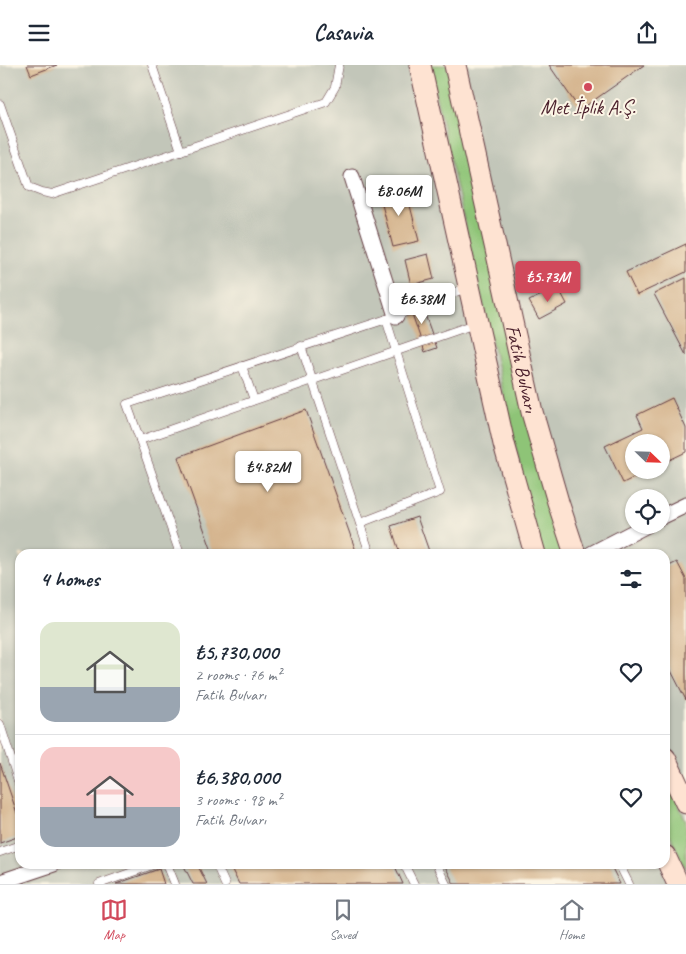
<!DOCTYPE html>
<meta charset="utf-8">
<style>
:root{--surface:#fff;--page:#f2f2f3;--text:#1f2937;--muted:#747a83;--line:#e0e1e3;--accent:#d1495b}
body{margin:0;font-family:Caveat,sans-serif;background:var(--page);color:var(--text);height:100vh;display:flex;flex-direction:column;font-size:19px;white-space:nowrap}
*{box-sizing:border-box;margin:0}
p{font-size:16px;color:var(--muted)}
.icon{flex:none;width:28px;height:28px;fill:none;stroke:currentColor;stroke-width:2;stroke-linecap:round;stroke-linejoin:round}
.map{position:relative;flex:1;overflow:hidden}
.details{position:absolute;left:15px;top:484px;width:655px;height:320px;display:flex;flex-direction:column;background:var(--surface);border-radius:15px;box-shadow:0 1px 4px #0004}
.details>*{flex:none}
.needle{width:32px;rotate:113deg}
.buttons{position:absolute;left:625px;top:369px;display:grid;gap:10px}
.buttons a{display:grid;place-items:center;width:45px;height:45px;border-radius:50%;background:var(--surface);box-shadow:0 1px 4px #0004;font-size:25px}
.price{position:absolute;translate:-50% -42px;padding:0 11px;border-radius:5px;background:#fff;color:#222;font-size:16px;line-height:32px;filter:drop-shadow(0 1px 2px #0008)}
.price::after{content:'';position:absolute;left:50%;top:30px;width:15px;height:11px;margin-left:-8px;background:inherit;clip-path:polygon(0 0,100% 0,50% 100%)}
.price.active{background:var(--accent);color:#fff}
ul{padding:0;list-style:none}
li{display:flex;align-items:center;gap:15px;height:125px;padding:0 25px}
li+li{border-top:1px solid var(--line)}
li span{display:grid;place-items:center;flex:none;width:140px;height:100px;border-radius:15px;color:#555}
li>.icon{margin-inline-start:auto}
span .icon{width:60px;height:60px;fill:#fffc;stroke-width:1}
li b{font-size:21px}
h2{display:flex;justify-content:space-between;align-items:center;height:60px;padding:0 25px;font-size:21px}
header{display:flex;justify-content:space-between;align-items:center;height:65px;padding:0 25px;background:var(--surface);font-size:22px;font-weight:800}
.dock{display:flex;justify-content:space-around;align-items:center;height:70px;border-top:1px solid var(--line);background:var(--surface);font-size:14px;color:var(--muted)}
.dock a{display:grid;justify-items:center;gap:2px}
.dock .active{color:var(--accent)}
.map>svg:first-child{display:block}
.industrial{fill:#c2c6b9;fill-rule:evenodd}
.green{fill:#8ec477;stroke:#6c7251}
.building{fill:#d5b58f}
.lines{fill:none;stroke-linecap:round;stroke-linejoin:round}
.service-casing{stroke:#643d43;stroke-width:9}
.minor-casing{stroke:#643d43;stroke-width:17}
.secondary-casing{stroke:#643d43;stroke-width:23}
.service{stroke:#fff;stroke-width:8}
.minor{stroke:#fff;stroke-width:15}
.secondary{stroke:#fee3d2;stroke-width:21}
.poi-dot{fill:#d1495b;stroke:#fcf5e5;stroke-width:2}
.labels{text-anchor:middle;stroke-width:4;stroke-linejoin:round;paint-order:stroke}
.poi-label{font-size:20px;fill:#4a1f2b;stroke:#fcf5e5}
.street-label{font-size:20px;fill:#4a1f2b;stroke:#fcf5e5}
</style>
<header><svg class="icon" aria-label="menu" viewBox="0 0 24 24"><path d="M4 6h16M4 12h16M4 18h16"/></svg>Casavia<svg class="icon" aria-label="share" viewBox="0 0 24 24"><path d="M12 15V3M7 8l5-5 5 5M5 13v7h14v-7"/></svg></header>
<div class="map">
<svg width="686" height="819" viewBox="0 0 686 819">
<rect width="100%" height="100%" fill="#fcf5e5"/>
<filter id="ink" filterUnits="userSpaceOnUse"><feTurbulence type="fractalNoise" baseFrequency=".02" numOctaves="2"/><feDisplacementMap in="SourceGraphic" scale="10" xChannelSelector="R" yChannelSelector="G"/><feConvolveMatrix kernelMatrix="1 2 1 2 8 2 1 2 1" color-interpolation-filters="sRGB"/></filter>
<filter id="wash" filterUnits="userSpaceOnUse"><feTurbulence type="fractalNoise" baseFrequency=".0096" numOctaves="4" result="noise"/><feDisplacementMap in="SourceGraphic" scale="20" xChannelSelector="R" yChannelSelector="G"/><feGaussianBlur stdDeviation="1.12" result="paint"/><feColorMatrix in="noise" values="0 0 0 0 0 0 0 0 0 0 0 0 0 0 0 0 0 1.4 0 .05"/><feComposite in="paint" operator="in"/></filter>
<g filter="url(#wash)">
<rect width="100%" height="100%" fill="#f6e6cd"/>
<path class="industrial" d="M0,0h686v819h-686zM634,378h27v27h-27zM634,432h27v28h-27zM20,489h645v310h-645z"/>
<g class="green">
<path d="M429,0h18l120,489h-24l-9,-26z"/>
<path d="M665,711l21,45v48l-21,-45z"/>
</g>
<g id="blocks">
<g class="building">
<path d="M27,0h30l-26,10z"/>
<path d="M549,0h95l-64,45z"/>
<path d="M405,121l14,55 -26,6 -14,-54z"/>
<path d="M686,179v28l-49,23 -11,-23z"/>
<path d="M428,189l6,25 -23,6 -6,-25z"/>
<path d="M686,213v77l-32,-61z"/>
<path d="M558,222l9,17 -28,15 -10,-18z"/>
<path d="M419,233l18,50 -12,4 -17,-50z"/>
<path d="M672,333l14,30v24l-25,12v-21h-27v27h15l-26,13 -18,-37 38,-18 -6,-13z"/>
<path d="M306,345l51,144h-144l-35,-97z"/>
<path d="M417,452l13,37h-30l-9,-28z"/>
<path d="M677,497l9,17v121l-21,-41v-91z"/>
<path d="M0,698l20,59v14l-20,7z"/>
<path d="M183,799h14l10,20h-14z"/>
<path d="M229,799h165l9,20h-164z"/>
<path d="M444,799h166l10,20h-166z"/>
<path d="M159,804l5,15h-48z"/>
</g>
</g>
</g>
<g filter="url(#ink)">
<use href="#blocks" fill-opacity="0" stroke="#643d43" stroke-width="1"/>
<g class="lines">
<g class="service-casing">
<g id="service">
<path d="M152,0l29,86"/>
<path d="M0,39l29,83 13,5 10,2 274,-92 9,-15 4,-22"/>
<path d="M468,222l-72,29 -269,88 13,36 335,-116"/>
<path d="M301,281l69,208"/>
<path d="M242,301l12,34"/>
<path d="M140,375l40,114"/>
<path d="M360,458l80,-31 -54,-173"/>
<path d="M0,659l20,63"/>
<path d="M0,787l20,-7"/>
<path d="M167,799l8,20"/>
<path d="M216,799l9,20"/>
<path d="M404,799l10,20"/>
<path d="M436,799l10,20"/>
<path d="M619,799l10,20"/>
<path d="M99,819l56,-20"/>
</g>
</g>
<g class="minor-casing">
<g id="minor">
<path d="M352,112l44,139"/>
<path d="M661,452l25,-12"/>
<path d="M591,489l56,-29"/>
<path d="M0,817l54,-18"/>
</g>
</g>
<g class="secondary-casing">
<g id="secondary">
<path d="M420,0l84,379 31,110"/>
<path id="s1" d="M455,0l77,347 26,90 17,52"/>
<path d="M665,693l21,45"/>
<path d="M665,791l13,28"/>
</g>
</g>
<use href="#service" class="service"/>
<use href="#minor" class="minor"/>
<use href="#secondary" class="secondary"/>
</g>
</g>
<circle class="poi-dot" cx="588" cy="22" r="5"/>
<g class="labels">
<g class="poi-label">
<text x="588" y="49">Met İplik A.Ş.</text>
</g>
<g class="street-label">
<text dy="7" stroke="none"><textPath href="#s1" startOffset="311">Fatih Bulvarı</textPath></text>
</g>
</g>
</svg>
<div class="buttons">
<a><svg class="needle" viewBox="-14 -14 28 28"><path d="M0-13l5 13h-10z" fill="#e53935"/><path d="M0 13l5-13h-10z" fill="#747a83"/></svg></a>
<a><svg class="icon" aria-label="locate" viewBox="0 0 24 24"><circle cx="12" cy="12" r="6"/><path d="M12 2v4M12 18v4M2 12h4M18 12h4"/></svg></a>
</div>
<b class="price" style="left:399px;top:152px">₺8.06M</b>
<b class="price active" style="left:548px;top:238px">₺5.73M</b>
<b class="price" style="left:422px;top:260px">₺6.38M</b>
<b class="price" style="left:268px;top:428px">₺4.82M</b>
<section class="details">
<h2>4 homes<svg class="icon" aria-label="filters" viewBox="0 0 24 24"><path d="M4 7h16M4 17h16"/><circle cx="9" cy="7" r="2"/><circle cx="15" cy="17" r="2"/></svg></h2>
<ul>
<li><span style="background:linear-gradient(#dfe7d0 65%,#9aa5b1 0)"><svg class="icon" aria-label="home" viewBox="0 0 24 24"><path d="M3 11l9-7 9 7M6 9v11h12V9"/></svg></span><div><b>₺5,730,000</b><p>2 rooms · 76 m²</p><p>Fatih Bulvarı</p></div><svg class="icon" aria-label="heart" viewBox="0 0 24 24"><path d="M12 20l-8-8c-3-5 5-10 8-4 3-6 11-1 8 4z"/></svg></li>
<li><span style="background:linear-gradient(#f6c9c9 60%,#9aa5b1 0)"><svg class="icon" aria-label="home" viewBox="0 0 24 24"><path d="M3 11l9-7 9 7M6 9v11h12V9"/></svg></span><div><b>₺6,380,000</b><p>3 rooms · 98 m²</p><p>Fatih Bulvarı</p></div><svg class="icon" aria-label="heart" viewBox="0 0 24 24"><path d="M12 20l-8-8c-3-5 5-10 8-4 3-6 11-1 8 4z"/></svg></li>
</ul>
</section>
</div>
<nav class="dock">
<a class="active"><svg class="icon" aria-label="map" viewBox="0 0 24 24"><path d="M3 6l6-2 6 2 6-2v14l-6 2-6-2-6 2zM9 4v14M15 6v14"/></svg>Map</a>
<a><svg class="icon" aria-label="saved" viewBox="0 0 24 24"><path d="M7 4h10v16l-5-4-5 4z"/></svg>Saved</a>
<a><svg class="icon" aria-label="home" viewBox="0 0 24 24"><path d="M3 11l9-7 9 7M6 9v11h12V9"/></svg>Home</a>
</nav>
